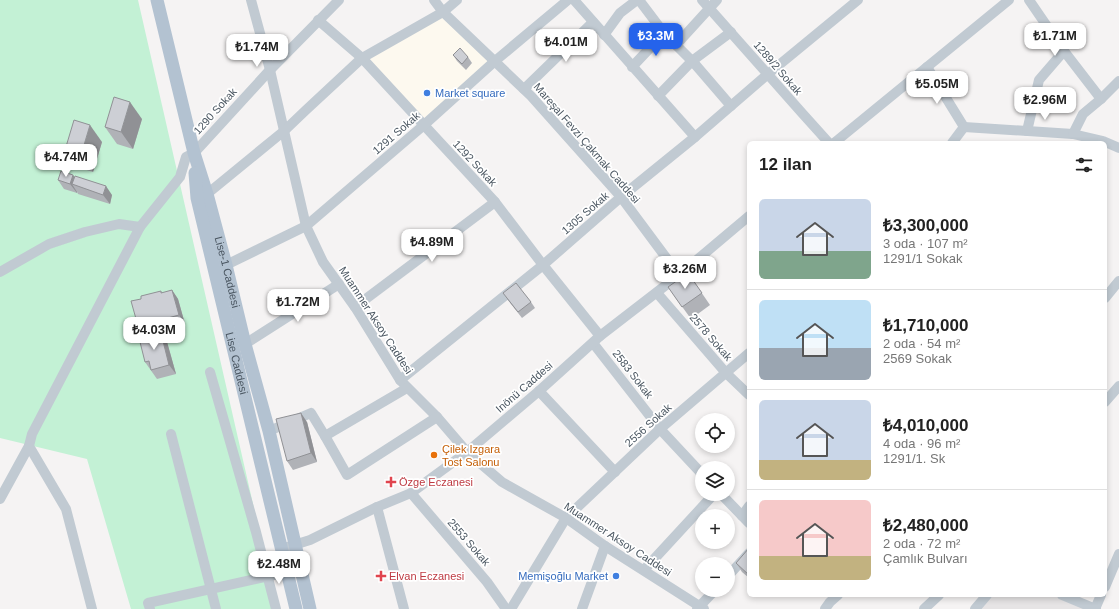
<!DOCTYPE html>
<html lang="tr">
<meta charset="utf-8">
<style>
:root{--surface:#fff;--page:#f6f6f6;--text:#222;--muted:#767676;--line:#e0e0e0;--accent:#2563eb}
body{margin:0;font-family:Helvetica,sans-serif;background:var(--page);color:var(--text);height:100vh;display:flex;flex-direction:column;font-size:15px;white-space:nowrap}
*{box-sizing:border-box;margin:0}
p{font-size:13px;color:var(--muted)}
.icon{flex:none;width:22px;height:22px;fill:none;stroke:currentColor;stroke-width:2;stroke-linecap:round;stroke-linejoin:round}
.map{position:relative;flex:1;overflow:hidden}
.side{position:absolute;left:747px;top:141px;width:360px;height:456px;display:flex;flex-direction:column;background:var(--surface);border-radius:6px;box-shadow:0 2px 6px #0003}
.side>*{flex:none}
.tools{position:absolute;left:695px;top:413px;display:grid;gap:8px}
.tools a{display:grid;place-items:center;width:40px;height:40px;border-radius:50%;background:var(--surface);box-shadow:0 2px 6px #0003;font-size:20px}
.price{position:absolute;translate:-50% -34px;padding:0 9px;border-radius:8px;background:#fff;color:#222;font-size:13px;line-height:26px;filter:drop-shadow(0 1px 2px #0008)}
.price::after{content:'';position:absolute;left:50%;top:24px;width:12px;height:9px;margin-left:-6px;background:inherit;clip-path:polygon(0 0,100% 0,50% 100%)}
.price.on{background:var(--accent);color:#fff}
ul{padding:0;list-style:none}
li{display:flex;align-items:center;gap:12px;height:100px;padding:0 12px}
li+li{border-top:1px solid var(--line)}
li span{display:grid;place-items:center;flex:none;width:112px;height:80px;border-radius:6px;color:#555}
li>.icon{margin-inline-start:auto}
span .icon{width:48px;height:48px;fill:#fffc;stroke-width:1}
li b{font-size:17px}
h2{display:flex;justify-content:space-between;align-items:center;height:48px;padding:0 12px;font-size:17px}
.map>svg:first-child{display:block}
.commercial{fill:#fdf9ef}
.education{fill:#e6e4e5}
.green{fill:#c3f1d5}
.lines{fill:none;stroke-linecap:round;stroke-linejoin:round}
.minor{stroke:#c1cad2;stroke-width:10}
.major{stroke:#b3c2d1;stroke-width:13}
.wall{fill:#b0b2b7}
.shaded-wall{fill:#909195}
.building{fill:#cdcfd5;stroke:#909195}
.shop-dot{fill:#3f7fe0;stroke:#fff;stroke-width:1.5}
.food-dot{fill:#e8710a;stroke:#fff;stroke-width:1.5}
.health-dot{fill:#e0444e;stroke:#fff;stroke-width:1.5}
.labels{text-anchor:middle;stroke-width:3.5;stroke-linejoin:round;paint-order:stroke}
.street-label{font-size:11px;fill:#4a5661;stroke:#fff}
.shop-label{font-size:11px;fill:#366cbe;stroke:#fff;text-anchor:start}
.food-label{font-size:11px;fill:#c56008;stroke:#fff;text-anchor:start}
.health-label{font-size:11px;fill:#be3a42;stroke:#fff;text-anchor:start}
</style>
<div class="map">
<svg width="1119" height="609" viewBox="0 0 1119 609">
<rect width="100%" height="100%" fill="#f5f3f3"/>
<path class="commercial" d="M443,12l52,49 -71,64 -62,-67z"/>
<path class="education" d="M987,595h75l33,14h-120z"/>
<path class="green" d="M0,0h138l139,609h-146l-44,-150 -87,-21z"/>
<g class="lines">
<g class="minor">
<path d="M251,0l19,70 36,156 17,36 32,45 45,73 37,37 30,35 35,30 64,36 39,28 99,63"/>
<path d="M434,0l9,12 88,84 90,101 58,78"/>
<path d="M574,0l121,137"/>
<path d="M639,0l25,33 30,30 37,43"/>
<path d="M702,0l100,113 27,30"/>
<path d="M1029,0l35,51 37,48"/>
<path d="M318,20l44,38 133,144 48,63 57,71"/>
<path d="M604,35l16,-22 17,-13"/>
<path d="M676,45l41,-45"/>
<path d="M632,67l32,-34"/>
<path d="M927,67l37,60 -12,16"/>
<path d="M524,89l69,-67"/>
<path d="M658,96l34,-35 39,-29"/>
<path d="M964,127l109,7 30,7 16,7"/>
<path d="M1027,131l12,-51 25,-29"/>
<path d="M1073,134l10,-20 18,-15 18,-18"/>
<path d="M834,143l175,-143"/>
<path d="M207,194l77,-63 22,-21 56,-52 81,-46 14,-12"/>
<path d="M226,265l80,-39 118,-101 71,-64 73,-61"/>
<path d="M0,272l49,-28 36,-12 34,-8 21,3"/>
<path d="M657,293l69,80 23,22"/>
<path d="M1105,298l14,-17"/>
<path d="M355,307l140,-105"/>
<path d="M593,343l67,86 42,45"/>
<path d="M245,344l94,-60"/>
<path d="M210,372l46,160 20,77"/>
<path d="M400,380l143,-115 78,-68 74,-60 73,-63 90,-74"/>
<path d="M539,391l76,81"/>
<path d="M1105,402l14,-16"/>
<path d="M269,431l42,-18 14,23 22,39 90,-58"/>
<path d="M171,434l45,175"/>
<path d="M325,436l82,-48"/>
<path d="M411,493l76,89 19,27"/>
<path d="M721,494l28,29"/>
<path d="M0,499l29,-53"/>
<path d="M377,507l27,102"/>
<path d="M742,516l7,-10"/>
<path d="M281,549l29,-9 67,-33 34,-14 56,-41 72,-61 61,-55 79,-61 70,-59"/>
<path d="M644,570l70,-76"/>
<path d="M728,576l21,-23"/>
<path d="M1105,587l14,-33"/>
<path d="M1062,595l34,14"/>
<path d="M92,609l-26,-100 -37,-63 3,-12 108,-207 40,-50 6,-20 8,-4 76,-83 69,-70"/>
<path d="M150,609l-2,-6 139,-31"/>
<path d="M511,609l55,-91 94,-89 89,-76"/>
<path d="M582,609l23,-63"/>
<path d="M697,609l18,-19"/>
<path d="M825,609l5,-7 8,-7"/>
<path d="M924,609l15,-14"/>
<path d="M975,609l12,-14"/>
<path d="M1095,609l6,-14"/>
</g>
<g class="major">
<path id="s1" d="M157,0l37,153 13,41 19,71 19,79 24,87 41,178"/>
<path id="s2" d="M195,173l2,25 99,411"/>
</g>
</g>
<g class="wall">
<path d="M453,55l15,2 4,6 -6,7 -9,-9z"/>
<path d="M142,119l-9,30 -16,-5 -12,-17z"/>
<path d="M102,142l-9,30 -16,-5 -12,-17z"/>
<path d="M73,175l1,2 38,18 -2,9 -32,-10 -1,-2v1l-13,-4 -6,-9z"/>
<path d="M688,273l22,32 -19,14 -23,-32z"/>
<path d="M172,290l6,9 7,25 -41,11 -6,-9 3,-27 20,-8 1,2z"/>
<path d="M507,299l24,3 4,6 -13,10z"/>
<path d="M161,333l6,9 9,32 -19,5 -12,-17z"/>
<path d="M307,422l10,40 -24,8 -6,-9z"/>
<path d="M749,548v30l-7,-6 -6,-9z"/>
</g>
<g class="shaded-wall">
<path d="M130,102l12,17 -9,30 -12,-17z"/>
<path d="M90,125l12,17 -9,30 -12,-17z"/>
<path d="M73,175l7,9h-8l5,8v1l-7,-9z"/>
<path d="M106,186l6,9 -2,9 -7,-9z"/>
<path d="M172,290l6,9 7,25 -6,-9z"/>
<path d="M161,333l6,9 9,32 -7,-9z"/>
<path d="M301,413l6,9 10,40 -6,-9z"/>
</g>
<g class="building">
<path d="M460,48l8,9 -6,7 -9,-9z"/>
<path d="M114,97l16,5 -9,30 -16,-5z"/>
<path d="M74,120l16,5 -9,30 -16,-5z"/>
<path d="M61,171l12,4 -3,9 -12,-4z"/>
<path d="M75,176l31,10 -3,9 -31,-11z"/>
<path d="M688,273l14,20 -20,14 -14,-20z"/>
<path d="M516,283l15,19 -13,10 -15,-19z"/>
<path d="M172,290l7,25 -41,11 -7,-25 10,-2v-3l20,-5v2z"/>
<path d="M161,333l8,32 -18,5 -2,-9 -4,1 -6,-24z"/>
<path d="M301,413l10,40 -24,8 -11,-42z"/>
<path d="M749,548v27l-13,-12z"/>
</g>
<g class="shop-dot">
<circle cx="427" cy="93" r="4"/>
<circle cx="616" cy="576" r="4"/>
</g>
<circle class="food-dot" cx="434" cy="455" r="4"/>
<g class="health-dot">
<path d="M389 476h4v4h4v4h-4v4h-4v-4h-4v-4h4z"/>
<path d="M379 570h4v4h4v4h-4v4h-4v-4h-4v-4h4z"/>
</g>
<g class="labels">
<g class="street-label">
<text transform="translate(778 68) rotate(49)" y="4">1289/2 Sokak</text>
<text transform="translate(215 111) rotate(-48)" y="4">1290 Sokak</text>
<text transform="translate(396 133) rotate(-41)" y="4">1291 Sokak</text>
<text transform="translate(587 143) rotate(49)" y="4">Mareşal Fevzi Çakmak Caddesi</text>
<text transform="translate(475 163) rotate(47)" y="4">1292 Sokak</text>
<text transform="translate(585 213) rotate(-41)" y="4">1305 Sokak</text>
<text dy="4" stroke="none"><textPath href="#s1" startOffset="281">Lise-1 Caddesi</textPath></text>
<text transform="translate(376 320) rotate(57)" y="4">Muammer Aksoy Caddesi</text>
<text transform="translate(711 337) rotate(49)" y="4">2578 Sokak</text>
<text dy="4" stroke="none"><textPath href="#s2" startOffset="195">Lise Caddesi</textPath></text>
<text transform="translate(633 374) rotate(52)" y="4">2583 Sokak</text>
<text transform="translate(524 387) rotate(-41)" y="4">Inönü Caddesi</text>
<text transform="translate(648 425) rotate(-42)" y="4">2556 Sokak</text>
<text transform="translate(618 539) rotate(33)" y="4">Muammer Aksoy Caddesi</text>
<text transform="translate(469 542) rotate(49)" y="4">2553 Sokak</text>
</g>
<g class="shop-label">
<text x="435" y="97">Market square</text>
<text x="608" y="580" text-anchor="end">Memişoğlu Market</text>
</g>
<g class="food-label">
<text x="442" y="453">Çilek Izgara<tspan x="442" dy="13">Tost Salonu</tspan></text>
</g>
<g class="health-label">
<text x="399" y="486">Özge Eczanesi</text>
<text x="389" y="580">Elvan Eczanesi</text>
</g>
</g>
</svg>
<div class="tools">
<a><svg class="icon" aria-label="locate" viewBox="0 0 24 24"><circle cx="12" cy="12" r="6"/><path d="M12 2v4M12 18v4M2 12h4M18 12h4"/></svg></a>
<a><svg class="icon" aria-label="layers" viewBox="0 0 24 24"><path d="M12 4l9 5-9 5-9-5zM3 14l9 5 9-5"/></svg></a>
<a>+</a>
<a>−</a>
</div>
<b class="price on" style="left:656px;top:57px">₺3.3M</b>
<b class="price" style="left:1055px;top:57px">₺1.71M</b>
<b class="price" style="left:566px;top:63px">₺4.01M</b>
<b class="price" style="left:257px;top:68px">₺1.74M</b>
<b class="price" style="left:937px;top:105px">₺5.05M</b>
<b class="price" style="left:1045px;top:121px">₺2.96M</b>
<b class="price" style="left:66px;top:178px">₺4.74M</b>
<b class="price" style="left:432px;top:263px">₺4.89M</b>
<b class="price" style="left:685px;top:290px">₺3.26M</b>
<b class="price" style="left:298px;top:323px">₺1.72M</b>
<b class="price" style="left:154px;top:351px">₺4.03M</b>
<b class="price" style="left:279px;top:585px">₺2.48M</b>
<section class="side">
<h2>12 ilan<svg class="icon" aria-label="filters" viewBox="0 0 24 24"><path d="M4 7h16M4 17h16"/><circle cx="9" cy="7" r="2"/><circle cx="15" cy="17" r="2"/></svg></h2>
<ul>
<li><span style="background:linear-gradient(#c9d6e8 65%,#7fa58c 0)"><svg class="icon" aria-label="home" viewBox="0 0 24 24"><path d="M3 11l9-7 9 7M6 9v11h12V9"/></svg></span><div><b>₺3,300,000</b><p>3 oda · 107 m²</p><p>1291/1 Sokak</p></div></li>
<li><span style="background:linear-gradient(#bfe0f5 60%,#9aa5b1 0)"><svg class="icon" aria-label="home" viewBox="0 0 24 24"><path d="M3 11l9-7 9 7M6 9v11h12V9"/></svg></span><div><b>₺1,710,000</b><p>2 oda · 54 m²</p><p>2569 Sokak</p></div></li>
<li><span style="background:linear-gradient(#c9d6e8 75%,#c2b280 0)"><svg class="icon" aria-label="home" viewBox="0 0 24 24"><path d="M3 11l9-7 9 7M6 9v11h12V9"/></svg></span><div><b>₺4,010,000</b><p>4 oda · 96 m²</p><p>1291/1. Sk</p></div></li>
<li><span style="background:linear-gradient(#f6c9c9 70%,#c2b280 0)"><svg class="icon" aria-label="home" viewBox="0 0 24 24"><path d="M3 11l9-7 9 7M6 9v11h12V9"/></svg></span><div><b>₺2,480,000</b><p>2 oda · 72 m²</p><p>Çamlık Bulvarı</p></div></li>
</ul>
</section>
</div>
